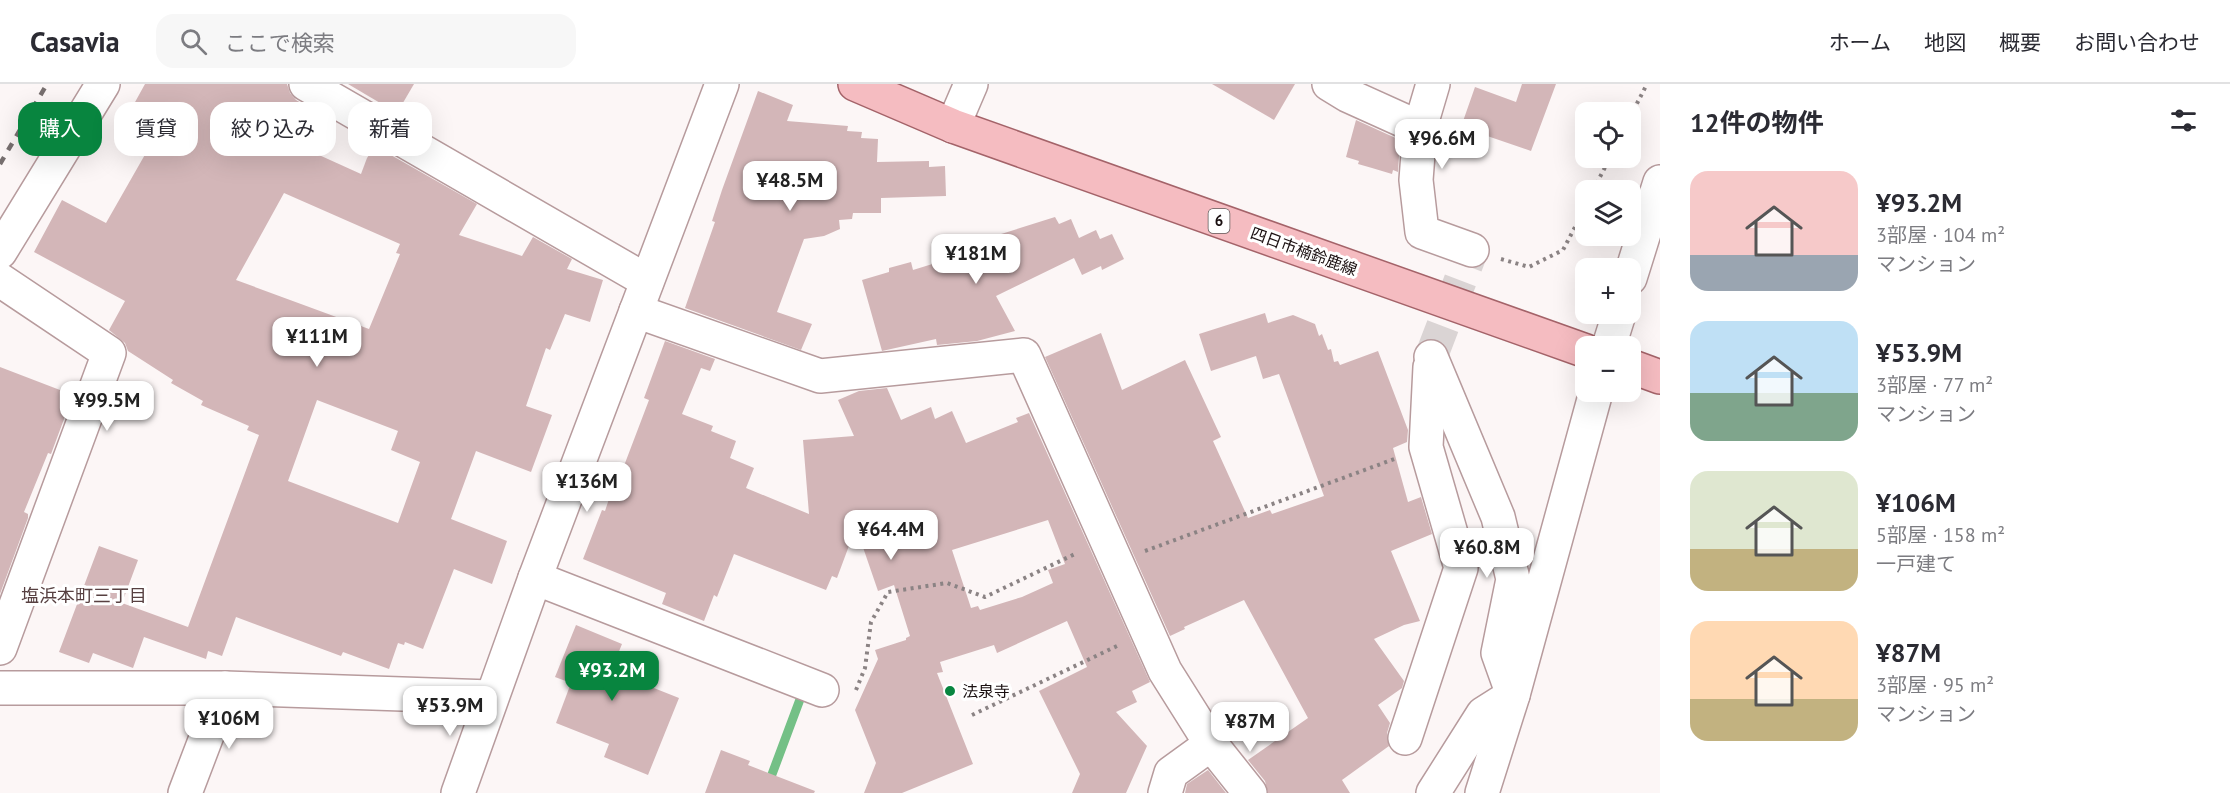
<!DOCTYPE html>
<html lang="ja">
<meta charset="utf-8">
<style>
:root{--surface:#fff;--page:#f7f7f7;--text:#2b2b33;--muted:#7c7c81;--line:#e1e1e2;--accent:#08853f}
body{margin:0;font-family:"PT Sans","Noto Sans JP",sans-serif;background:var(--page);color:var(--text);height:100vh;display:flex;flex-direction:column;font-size:22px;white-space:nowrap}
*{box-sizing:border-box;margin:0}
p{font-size:20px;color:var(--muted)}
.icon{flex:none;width:33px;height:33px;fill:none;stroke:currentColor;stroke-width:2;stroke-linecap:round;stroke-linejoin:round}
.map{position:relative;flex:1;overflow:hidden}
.details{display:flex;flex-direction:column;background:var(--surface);width:570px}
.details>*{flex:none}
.guide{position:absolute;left:18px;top:18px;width:570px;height:54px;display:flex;gap:12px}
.buttons{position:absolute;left:1575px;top:18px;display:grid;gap:12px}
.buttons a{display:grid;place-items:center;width:66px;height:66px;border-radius:12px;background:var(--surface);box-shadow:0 6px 24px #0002;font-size:30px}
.price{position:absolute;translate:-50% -51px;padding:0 14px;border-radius:12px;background:#fff;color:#222;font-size:20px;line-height:39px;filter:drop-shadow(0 2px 3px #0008)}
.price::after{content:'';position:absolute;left:50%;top:36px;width:18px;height:14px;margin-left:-9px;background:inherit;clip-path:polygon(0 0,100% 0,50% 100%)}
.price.selected{background:var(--accent);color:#fff}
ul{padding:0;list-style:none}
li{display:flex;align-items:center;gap:18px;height:150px;padding:0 30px}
li span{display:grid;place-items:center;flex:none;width:168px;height:120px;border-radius:18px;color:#555}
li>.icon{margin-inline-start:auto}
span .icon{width:72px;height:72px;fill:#fffc;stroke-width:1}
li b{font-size:26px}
h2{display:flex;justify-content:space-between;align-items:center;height:72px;padding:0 30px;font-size:26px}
.chip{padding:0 21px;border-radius:18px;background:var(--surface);box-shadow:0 6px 24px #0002;font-size:21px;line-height:54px}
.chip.selected{background:var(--accent);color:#fff}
header{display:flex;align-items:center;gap:36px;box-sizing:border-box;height:84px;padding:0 30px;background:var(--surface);border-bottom:2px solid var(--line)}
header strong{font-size:28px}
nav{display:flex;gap:33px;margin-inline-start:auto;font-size:21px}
.search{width:420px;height:54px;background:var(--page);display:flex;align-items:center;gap:15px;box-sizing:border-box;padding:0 21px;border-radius:18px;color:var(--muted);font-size:22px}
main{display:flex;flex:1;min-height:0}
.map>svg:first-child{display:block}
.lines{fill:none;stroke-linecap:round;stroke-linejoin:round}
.stream{stroke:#74c086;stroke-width:9}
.building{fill:#d3b6b8;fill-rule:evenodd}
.minor-tunnel{stroke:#dad4d4;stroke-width:33;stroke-dasharray:33 16;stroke-linecap:butt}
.minor-casing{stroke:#b79b9d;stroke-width:36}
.major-casing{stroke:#a46369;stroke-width:36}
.path{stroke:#8b8384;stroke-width:4;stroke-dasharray:3 4.5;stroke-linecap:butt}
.minor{stroke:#fff;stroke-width:33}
.major{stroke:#f5bcc1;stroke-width:33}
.rail{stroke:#776f6f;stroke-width:4.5;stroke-dasharray:8 8;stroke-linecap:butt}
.poi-dot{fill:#08853f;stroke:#fff;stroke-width:2}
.labels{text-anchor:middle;stroke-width:6;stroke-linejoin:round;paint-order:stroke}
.shield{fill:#fff;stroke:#5f5858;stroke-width:1.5}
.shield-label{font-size:15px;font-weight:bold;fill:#1a1011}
.street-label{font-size:16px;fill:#1a1011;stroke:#fff}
.poi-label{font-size:16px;fill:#1a1011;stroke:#fff;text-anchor:start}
.neighbourhood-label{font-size:18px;fill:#574041;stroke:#fff}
</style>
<header>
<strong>Casavia</strong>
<div class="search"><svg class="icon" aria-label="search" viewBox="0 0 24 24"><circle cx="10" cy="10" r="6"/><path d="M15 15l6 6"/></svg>ここで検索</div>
<nav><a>ホーム</a><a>地図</a><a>概要</a><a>お問い合わせ</a></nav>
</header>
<main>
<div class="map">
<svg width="1660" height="709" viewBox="0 0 1660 709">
<rect width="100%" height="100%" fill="#fcf6f6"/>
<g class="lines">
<path class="stream" d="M768,701l34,-91"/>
</g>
<g class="building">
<path d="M145,0h142l3,9 6,7 29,17 -17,33 53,24 6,-16 8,-12 102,58 -18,31 63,21 11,-19 39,22 -5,10 36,11 -13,42 -25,-8 -15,36 -4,-2 -20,58 26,9 -21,57 -55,-21 -25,68 56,22 -15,43 -38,-15 -31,80 -18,-7 -1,3 -6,-2 -9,26 -46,-17 -2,4 -105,-39 -14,39 -14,-5 -2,8 -62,-22 -11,31 -40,-15 -4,10 -30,-11 40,-106 39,14 -16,43 66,24 71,-192 -12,-5 2,-4 -48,-21 2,-4 -32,-18 2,-3 -45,-29 -3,-8 -16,-13 16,-29 -91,-49 28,-52 44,23 53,-93 -30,-17zM284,109l116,51 -4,9 4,1 -31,75 -133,-49zM317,316l81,31 -7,19 29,12 -22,61 -110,-42z"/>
<path d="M348,0h66l-17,29z"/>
<path d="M1212,0h83l-21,36z"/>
<path d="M1522,0h34l-25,67 -70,-24 14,-40 41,15z"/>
<path d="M758,7l35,14 -6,16 61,5 -1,5 15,1 -1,6 17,1 -1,23 52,-1v6l16,-1 1,30 -65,2v15h-28l-1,6 -13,1 1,9 -16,7 -20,3 -27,73 35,12 -11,26 -116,-42 30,-86 -3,-1 10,-31z"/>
<path d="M1356,36l44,20 -2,32 -5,-2 -1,4 -20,-6 -14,-4 1,-3 -13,-4z"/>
<path d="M1055,133l4,7 12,-5 8,19 17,-8 4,9 12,-5 12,25 -22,11 -1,-4 -19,9 -8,-17 -78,38 19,35 -38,10 -40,4 -1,-6 -54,12 -20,-71 27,-8v-4l22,-6 2,8 71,-22 -2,-8z"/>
<path d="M1265,229l3,10 25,-8 22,9 4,12 3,-2 6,16 3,-1 3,13 4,-1 2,4 38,-14 30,79 -1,12 -14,6 15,54 13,-5 11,37 -41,17 29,70 -16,4 -30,14 30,42 -2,7 -24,17 12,18 -3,10 2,13 -47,34 8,13h-82l-3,-12 -17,-21 60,-42 -64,-118 -60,27 1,2 -15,7 -125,-279 56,-24 21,57 63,-30 36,77 -8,4 35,77 22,-8 2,4 52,-18 -45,-122 -16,5 -7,-23 -45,15 -12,-37z"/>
<path d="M665,257l50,18 -5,12 -9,-3 -19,46 31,12 -2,5 25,10 -6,17 24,10 -8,20 63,26 -6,-74 51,-4 -16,-36 21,-9 28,-3 14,32 30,-13 4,12 17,-8 14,32 52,-21 -2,-4 13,-5 121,269 -18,9 5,11 -21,10 31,34 -21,47h-54l8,-19 -41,-83 48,-24 -20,-46 -70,32 -3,-8 -54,17 3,10 -6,1 36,91 -71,29h-38l12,-30 -21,-53 23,-51 -3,-9 31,-10v-2l4,-2 -16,-51 -16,6 -22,-64 -19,51 -5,-2 -6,14 -92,-36 -17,43 -3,-2 -10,26 -42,-17 4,-11 -83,-34 19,-49 3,1 4,-12 2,1 38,-100 -5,-2zM1048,436l17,44 -17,6 5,13 -31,14 -42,13 -2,-4 -7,2 -19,-58z"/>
<path d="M0,283l73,28 -22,59 -3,-1 -24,59 4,2v4l-28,76z"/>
<path d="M576,541l46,19 -11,27 68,27 -31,77 -44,-18 5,-13 -53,-21 15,-40 -16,-6z"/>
<path d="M721,666l29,11 -2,4 67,26 -1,2h-109z"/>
<path d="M1208,686l18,23h-41l2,-9z"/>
</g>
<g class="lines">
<path class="minor-tunnel" d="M1431,273l41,-107"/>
<g class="minor-casing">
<g id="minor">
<path d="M306,0l341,197"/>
<path d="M1329,0l18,11 73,33"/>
<path d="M1433,0l-13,44 -4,52 6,52 50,18"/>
<path d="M953,42l18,-42"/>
<path d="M0,168l103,-168"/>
<path d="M1630,194l30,-96"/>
<path d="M0,196l109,73 -109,295"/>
<path d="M636,227l184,65 204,-21 141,316 46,73 -40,29 -6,20"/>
<path d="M1609,262l10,-32"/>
<path d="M1431,273l67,160 15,62 -15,74 15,42 -30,19 -50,79"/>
<path d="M535,494l287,112"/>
<path d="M0,604h225l266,9"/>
<path d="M1405,654l56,-170 -35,-121 4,-80"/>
<path d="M1211,660l39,49"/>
<path d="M185,709l40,-105"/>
<path d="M458,709l77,-215 187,-494"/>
<path d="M1482,709l31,-98 83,-303"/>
</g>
</g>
<g class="major-casing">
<g id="major">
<path d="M855,0l98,42 633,225"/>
<path d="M1630,282l30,11"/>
</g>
</g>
<g class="path">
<path d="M1630,33l17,-33"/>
<path d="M1593,106l17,-32"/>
<path d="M1501,175l28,8 34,-17 23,-44"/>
<path d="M1145,467l252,-93"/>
<path d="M856,606l9,-22 6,-46 17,-30 59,-9 38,14 92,-44"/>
<path d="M972,631l145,-69"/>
</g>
<use href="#minor" class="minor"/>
<use href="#major" class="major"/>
<path class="rail" d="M0,80l47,-80"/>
</g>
<circle class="poi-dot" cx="950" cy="607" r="6"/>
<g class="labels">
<rect class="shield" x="1208.5" y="125" width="21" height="24" rx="4.5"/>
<g class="shield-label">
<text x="1219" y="142">6</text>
</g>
<g class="street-label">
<text transform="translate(1304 167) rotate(20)" y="6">四日市楠鈴鹿線</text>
</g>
<g class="poi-label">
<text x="962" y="613">法泉寺</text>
</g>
<g class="neighbourhood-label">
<text x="84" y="518">塩浜本町三丁目</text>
</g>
</g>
</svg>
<div class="buttons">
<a><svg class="icon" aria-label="locate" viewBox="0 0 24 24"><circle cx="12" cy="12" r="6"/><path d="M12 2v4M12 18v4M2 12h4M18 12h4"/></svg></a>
<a><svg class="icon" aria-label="layers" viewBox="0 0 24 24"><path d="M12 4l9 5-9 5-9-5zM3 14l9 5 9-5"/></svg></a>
<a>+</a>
<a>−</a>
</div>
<b class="price" style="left:1442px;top:86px">¥96.6M</b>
<b class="price" style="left:790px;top:128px">¥48.5M</b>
<b class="price" style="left:976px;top:201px">¥181M</b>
<b class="price" style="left:317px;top:284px">¥111M</b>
<b class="price" style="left:107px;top:348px">¥99.5M</b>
<b class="price" style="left:587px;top:429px">¥136M</b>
<b class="price" style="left:891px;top:477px">¥64.4M</b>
<b class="price" style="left:1487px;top:495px">¥60.8M</b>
<b class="price selected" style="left:612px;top:618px">¥93.2M</b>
<b class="price" style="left:450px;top:653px">¥53.9M</b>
<b class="price" style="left:229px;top:666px">¥106M</b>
<b class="price" style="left:1250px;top:669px">¥87M</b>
<div class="guide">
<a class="chip selected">購入</a>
<a class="chip">賃貸</a>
<a class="chip">絞り込み</a>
<a class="chip">新着</a>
</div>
</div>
<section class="details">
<h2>12件の物件<svg class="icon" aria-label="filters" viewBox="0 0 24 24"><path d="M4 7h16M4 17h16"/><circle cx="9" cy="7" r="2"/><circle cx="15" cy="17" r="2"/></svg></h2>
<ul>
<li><span style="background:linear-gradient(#f6c9c9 70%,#9aa5b1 0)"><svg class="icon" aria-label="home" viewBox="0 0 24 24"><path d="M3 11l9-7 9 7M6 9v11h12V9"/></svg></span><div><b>¥93.2M</b><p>3部屋 · 104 m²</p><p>マンション</p></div></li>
<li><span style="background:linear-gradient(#bfe0f5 60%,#7fa58c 0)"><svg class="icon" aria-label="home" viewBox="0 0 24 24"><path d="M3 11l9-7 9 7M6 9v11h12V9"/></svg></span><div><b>¥53.9M</b><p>3部屋 · 77 m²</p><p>マンション</p></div></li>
<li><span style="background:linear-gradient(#dfe7d0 65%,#c2b280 0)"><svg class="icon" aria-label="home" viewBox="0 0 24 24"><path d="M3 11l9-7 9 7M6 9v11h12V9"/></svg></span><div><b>¥106M</b><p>5部屋 · 158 m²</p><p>一戸建て</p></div></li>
<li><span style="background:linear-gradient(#ffd9b3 65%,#c2b280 0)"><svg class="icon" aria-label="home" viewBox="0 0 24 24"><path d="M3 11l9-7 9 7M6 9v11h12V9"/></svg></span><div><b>¥87M</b><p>3部屋 · 95 m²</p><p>マンション</p></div></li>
</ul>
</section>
</main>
